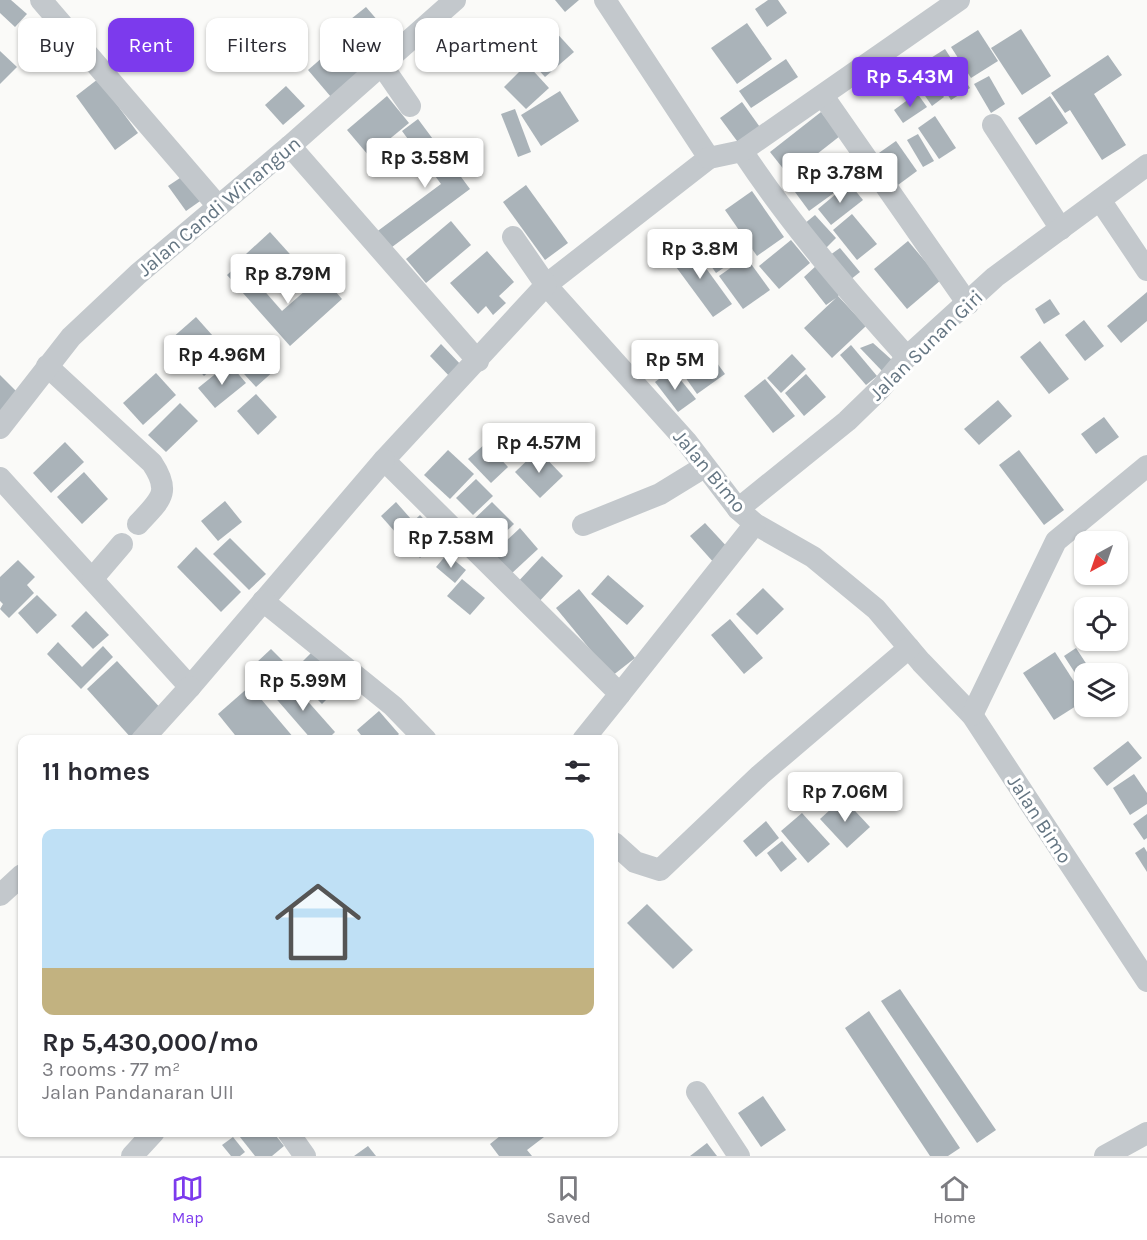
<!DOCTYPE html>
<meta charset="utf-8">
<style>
:root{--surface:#fff;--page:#f7f7f7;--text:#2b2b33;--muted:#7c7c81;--line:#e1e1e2;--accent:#7c3aed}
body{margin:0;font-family:Karla,sans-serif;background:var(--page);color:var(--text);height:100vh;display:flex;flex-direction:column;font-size:22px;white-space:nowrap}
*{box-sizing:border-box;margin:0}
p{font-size:20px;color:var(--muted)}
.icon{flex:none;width:33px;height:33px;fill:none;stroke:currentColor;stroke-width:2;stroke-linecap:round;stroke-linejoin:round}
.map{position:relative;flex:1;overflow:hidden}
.side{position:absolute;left:18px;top:735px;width:600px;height:402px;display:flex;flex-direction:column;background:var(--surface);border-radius:12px;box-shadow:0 2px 4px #0004}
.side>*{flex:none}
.guide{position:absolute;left:18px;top:18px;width:600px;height:54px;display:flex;gap:12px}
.needle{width:39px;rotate:220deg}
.controls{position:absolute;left:1074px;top:531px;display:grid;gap:12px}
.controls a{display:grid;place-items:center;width:54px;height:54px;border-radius:12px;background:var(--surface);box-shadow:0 2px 4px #0004;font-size:30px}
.price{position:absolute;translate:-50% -51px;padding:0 14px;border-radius:6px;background:#fff;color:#222;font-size:20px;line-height:39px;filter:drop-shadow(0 2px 3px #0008)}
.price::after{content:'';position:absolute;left:50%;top:36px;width:18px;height:14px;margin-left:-9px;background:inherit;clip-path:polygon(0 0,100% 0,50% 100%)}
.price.on{background:var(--accent);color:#fff}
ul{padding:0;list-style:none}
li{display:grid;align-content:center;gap:12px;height:318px;padding:0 24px}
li+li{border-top:2px solid var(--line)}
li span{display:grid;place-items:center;height:186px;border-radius:12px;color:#555}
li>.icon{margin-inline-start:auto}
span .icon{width:108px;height:108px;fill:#fffc;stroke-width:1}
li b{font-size:26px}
h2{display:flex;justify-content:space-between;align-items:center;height:72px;padding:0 24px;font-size:26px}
.tag{padding:0 21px;border-radius:12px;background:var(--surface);box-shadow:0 2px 4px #0004;font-size:21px;line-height:54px}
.tag.on{background:var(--accent);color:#fff}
.tab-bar{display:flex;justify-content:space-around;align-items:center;height:84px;border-top:2px solid var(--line);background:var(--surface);font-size:16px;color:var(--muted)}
.tab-bar a{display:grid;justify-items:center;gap:3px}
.tab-bar .on{color:var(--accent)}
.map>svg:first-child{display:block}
.building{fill:#aab3b9}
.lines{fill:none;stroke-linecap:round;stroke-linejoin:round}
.street{stroke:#c3c8cc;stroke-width:22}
.labels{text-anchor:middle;stroke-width:6;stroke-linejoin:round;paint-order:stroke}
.street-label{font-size:20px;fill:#657683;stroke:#fff}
</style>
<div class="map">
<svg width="1147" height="1156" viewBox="0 0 1147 1156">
<rect width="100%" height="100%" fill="#fafaf8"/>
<g class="building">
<path d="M0,0h11l16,14 -12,13 -15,-14z"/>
<path d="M555,0h24l-14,12z"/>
<path d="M768,0h10l9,13 -20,14 -12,-18z"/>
<path d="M366,7l25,29 -14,13 -26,-30z"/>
<path d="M747,23l25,36 -35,25 -26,-36z"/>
<path d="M553,29l21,23 -29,25 -21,-23z"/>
<path d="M1021,29l30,47 -29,19 -31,-47z"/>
<path d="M978,30l20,31 -27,17 -20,-31z"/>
<path d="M353,31l23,26 -45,40 -23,-27z"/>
<path d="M945,49l25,39 -19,12 -25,-39z"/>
<path d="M0,51l17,16 -17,17z"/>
<path d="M1108,55l14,20 -28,19 32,51 -24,15 -32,-50 -5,3 -14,-20z"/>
<path d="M786,59l12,18 -47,31 -12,-17z"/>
<path d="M921,63l23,34 -12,9 -24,-35z"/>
<path d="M527,64l22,24 -23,21 -22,-22z"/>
<path d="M989,76l16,28 -14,9 -17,-29z"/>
<path d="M98,79l40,54 -23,17 -39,-54z"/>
<path d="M286,86l19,20 -22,19 -18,-20z"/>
<path d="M560,91l19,30 -38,25 -20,-31z"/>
<path d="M917,93l10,14 -24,16 -9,-13z"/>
<path d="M387,96l22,27 -40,33 -22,-26z"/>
<path d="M1050,96l18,27 -32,22 -18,-27z"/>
<path d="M742,102l20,28 -22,15 -20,-27z"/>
<path d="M515,109l16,43 -13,5 -17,-43z"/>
<path d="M821,112l19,24 -51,40 -19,-24z"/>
<path d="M935,116l21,32 -17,11 -21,-31z"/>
<path d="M418,119l52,70 -82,61 -13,-17 66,-49 -39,-53z"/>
<path d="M918,134l16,27 -11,6 -16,-27z"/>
<path d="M896,141l21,30 -19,14 -22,-30z"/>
<path d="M834,162l15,20 -40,29 -14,-19z"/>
<path d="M186,174l17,25 -17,12 -18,-25z"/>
<path d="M849,183l14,17 -32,25 -13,-16z"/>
<path d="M526,185l42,58 -23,17 -42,-58z"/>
<path d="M752,191l32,46 -27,19 -32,-46z"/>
<path d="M852,214l25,30 -20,16 -24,-30z"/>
<path d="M815,215l21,23 -10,10 -22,-24z"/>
<path d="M451,221l20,24 -45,38 -20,-24z"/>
<path d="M728,231l16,23 -28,19 -16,-23z"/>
<path d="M270,232l37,41 -24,22 -37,-41z"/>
<path d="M791,240l19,23 -31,26 -20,-23z"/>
<path d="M908,241l33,39 -34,29 -33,-40z"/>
<path d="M687,242l45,62 -19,13 -45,-61z"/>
<path d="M840,248l20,24 -10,8 -20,-25z"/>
<path d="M487,251l27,31 -15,14 7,7 -13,12 -7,-9 -8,8 -28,-31z"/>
<path d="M746,257l24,33 -27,19 -24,-33z"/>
<path d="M240,263l42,48 40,-35 20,23 -52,47 -63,-71z"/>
<path d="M817,265l23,29 -2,2 28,30 -34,32 -28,-30 32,-30 -10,7 -22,-28z"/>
<path d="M1147,292v29l-26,22 -14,-17z"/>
<path d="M1050,299l10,15 -16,10 -9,-15z"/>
<path d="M196,317l33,37 -25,22 -33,-37z"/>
<path d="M1084,320l20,26 -19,15 -20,-26z"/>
<path d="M1040,341l29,38 -20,15 -29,-37z"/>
<path d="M873,343l19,17 -9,12 -23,-24z"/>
<path d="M441,344l23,24 -11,12 -23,-24z"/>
<path d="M254,345l22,24 -20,18 -22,-24z"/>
<path d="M704,345l21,29 -28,20 -21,-30z"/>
<path d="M851,345l26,31 -11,9 -26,-30z"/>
<path d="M792,354l14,15 -25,24 -14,-15z"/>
<path d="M229,363l17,20 -31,25 -17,-20z"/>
<path d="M672,369l24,30 -18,13 -23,-30z"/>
<path d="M156,373l20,22 -33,30 -20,-22z"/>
<path d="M806,374l20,23 -22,19 -19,-23z"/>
<path d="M0,375l19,19 -19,19z"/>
<path d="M765,379l30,37 -22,17 -29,-37z"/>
<path d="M256,394l21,23 -19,18 -21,-24z"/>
<path d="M998,400l14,16 -33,29 -15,-16z"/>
<path d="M180,403l18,18 -32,31 -18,-17z"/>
<path d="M1104,417l15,20 -23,17 -15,-20z"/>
<path d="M65,442l19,20 -33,31 -18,-20z"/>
<path d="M486,443l22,24 -17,16 -23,-24z"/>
<path d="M448,450l26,24 -24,25 -26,-24z"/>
<path d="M538,450l25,26 -23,22 -25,-26z"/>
<path d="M1019,450l45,60 -20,15 -45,-60z"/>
<path d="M84,472l24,27 -26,25 -25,-27z"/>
<path d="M476,479l17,17 -20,19 -17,-17z"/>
<path d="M225,501l17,21 -24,19 -17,-20z"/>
<path d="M396,502l15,17 -15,14 -15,-17z"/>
<path d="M492,502l22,22 -24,23 -21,-23z"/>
<path d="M420,515l21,22 -21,21 -21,-23z"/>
<path d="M705,523l25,27 -15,14 -25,-28z"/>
<path d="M520,528l18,21 -27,25 -19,-20z"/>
<path d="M230,538l36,36 -17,16 -36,-36z"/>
<path d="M196,547l45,45 -20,20 -44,-45z"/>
<path d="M447,554l19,16 -11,13 -19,-16z"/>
<path d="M542,556l21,20 -27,29 -21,-20z"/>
<path d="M18,560l17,17 -8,8 7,8 -25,25 -9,-9 3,-5 -3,-3v-24z"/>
<path d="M608,575l36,31 -17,19 -36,-31z"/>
<path d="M462,579l23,19 -15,17 -23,-19z"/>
<path d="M763,588l21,21 -27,26 -21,-21z"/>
<path d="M579,589l56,69 -23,18 -56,-68z"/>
<path d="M37,595l20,20 -20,19 -19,-21z"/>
<path d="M86,611l23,24 -16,14 -22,-23z"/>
<path d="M730,619l33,39 -19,16 -33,-39z"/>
<path d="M58,642l24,25 21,-21 10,11 -32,32 -34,-35z"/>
<path d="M316,648l31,31 -25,25 -31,-31z"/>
<path d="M1076,648l17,26h-9v13l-20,-31z"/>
<path d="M271,649l19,19 -15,15 -19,-20z"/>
<path d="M1055,652l29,45v4l-30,19 -31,-47z"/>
<path d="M117,661l48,52 -32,27 -46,-51z"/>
<path d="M288,679l47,53 -8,8h-15l-40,-46z"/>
<path d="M250,686l44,52 -1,2h-54l-21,-26z"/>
<path d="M379,711l20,23 -6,6h-28l-8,-10z"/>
<path d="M1128,741l14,17 -35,28 -14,-18z"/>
<path d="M1134,774l13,19v11l-17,11 -17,-27z"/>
<path d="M843,798l27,29 -23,21 -27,-29z"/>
<path d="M802,813l28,31 -22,19 -27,-32z"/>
<path d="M1147,814v24l-3,2 -11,-16z"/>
<path d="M766,821l13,17 -23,19 -13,-16z"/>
<path d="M782,841l15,18 -16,13 -14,-19z"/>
<path d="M1144,847l3,5v20l-12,-19z"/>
<path d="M647,904l46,46 -20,19 -46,-46z"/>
<path d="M900,989l96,141 -19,13 -96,-142z"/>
<path d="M869,1011l91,137 -12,8h-18l-85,-128z"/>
<path d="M763,1096l23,34 -25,17 -23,-34z"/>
<path d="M236,1132h37l11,14 -12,10h-17z"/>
<path d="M505,1132h35l4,5 -17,13 5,6h-33l-9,-12z"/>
<path d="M233,1137l12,15 -5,4h-9l-9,-11z"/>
<path d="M707,1143l10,13h-27z"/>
<path d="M368,1146l8,10h-22z"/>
</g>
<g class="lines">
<g class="street">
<path d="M41,0l177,206"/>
<path d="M605,0l104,158 -163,127 140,156 52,68 17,15 58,33 63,52 45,53 51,53 175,266"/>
<path d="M381,64l29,42"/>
<path d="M823,96l145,208"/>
<path d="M993,125l68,104"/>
<path d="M290,146l188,215"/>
<path d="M742,151c49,74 106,140 165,206"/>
<path d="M709,158l33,-7 217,-151"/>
<path d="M1100,200l47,70"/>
<path d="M513,237l33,48 -162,175 236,234 -37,46"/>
<path d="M47,366l105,97c20,30 8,37 -14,61"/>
<path d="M0,428l71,-91 67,-63 152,-128 165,-146"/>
<path d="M0,478l190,209 194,-227"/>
<path d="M738,509l109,-88 34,-33 26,-31 88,-80 152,-112"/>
<path d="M583,525l77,-31 44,-27"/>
<path d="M93,578l29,-34"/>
<path d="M263,601l130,105 33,34"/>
<path d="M620,694l135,-170"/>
<path d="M972,715l84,-174 91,-75"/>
<path d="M142,740l48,-53"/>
<path d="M614,843l21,19 25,8 100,-95 149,-127"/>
<path d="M0,895l22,-20"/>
<path d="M697,1092l42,64"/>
<path d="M288,1132l17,24"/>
<path d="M132,1156l22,-24"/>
<path d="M1105,1156l42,-23"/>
</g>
</g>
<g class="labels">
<g class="street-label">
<text transform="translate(219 206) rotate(-40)" y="7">Jalan Candi Winangun</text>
<text transform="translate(926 345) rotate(-44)" y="7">Jalan Sunan Giri</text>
<text transform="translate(710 471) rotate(50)" y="7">Jalan Bimo</text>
<text transform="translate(1040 819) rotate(57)" y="7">Jalan Bimo</text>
</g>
</g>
</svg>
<div class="controls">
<a><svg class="needle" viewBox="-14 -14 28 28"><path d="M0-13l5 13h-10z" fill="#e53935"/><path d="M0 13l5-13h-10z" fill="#7c7c81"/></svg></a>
<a><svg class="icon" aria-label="locate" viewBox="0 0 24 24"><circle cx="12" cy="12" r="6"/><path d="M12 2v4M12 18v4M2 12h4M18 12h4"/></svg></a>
<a><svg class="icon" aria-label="layers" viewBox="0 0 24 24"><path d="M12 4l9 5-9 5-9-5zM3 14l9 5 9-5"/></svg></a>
</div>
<b class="price on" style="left:910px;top:108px">Rp 5.43M</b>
<b class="price" style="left:425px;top:189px">Rp 3.58M</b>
<b class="price" style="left:840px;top:204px">Rp 3.78M</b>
<b class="price" style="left:700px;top:280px">Rp 3.8M</b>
<b class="price" style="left:288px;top:305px">Rp 8.79M</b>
<b class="price" style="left:222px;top:386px">Rp 4.96M</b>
<b class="price" style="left:675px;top:391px">Rp 5M</b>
<b class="price" style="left:539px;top:474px">Rp 4.57M</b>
<b class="price" style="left:451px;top:569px">Rp 7.58M</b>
<b class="price" style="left:303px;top:712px">Rp 5.99M</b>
<b class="price" style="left:845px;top:823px">Rp 7.06M</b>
<div class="guide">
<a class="tag">Buy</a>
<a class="tag on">Rent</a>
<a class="tag">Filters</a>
<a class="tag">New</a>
<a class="tag">Apartment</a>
</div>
<section class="side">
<h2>11 homes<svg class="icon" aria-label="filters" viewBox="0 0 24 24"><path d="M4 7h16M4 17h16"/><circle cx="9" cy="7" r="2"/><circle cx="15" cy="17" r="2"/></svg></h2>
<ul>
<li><span style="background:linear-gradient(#bfe0f5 75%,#c2b280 0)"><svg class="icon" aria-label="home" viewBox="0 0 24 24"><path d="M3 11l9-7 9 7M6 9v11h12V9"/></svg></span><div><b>Rp 5,430,000/mo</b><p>3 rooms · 77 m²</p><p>Jalan Pandanaran UII</p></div></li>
</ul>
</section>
</div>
<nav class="tab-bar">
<a class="on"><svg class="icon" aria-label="map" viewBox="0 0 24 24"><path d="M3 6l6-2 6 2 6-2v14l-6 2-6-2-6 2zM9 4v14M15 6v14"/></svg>Map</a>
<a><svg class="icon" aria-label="saved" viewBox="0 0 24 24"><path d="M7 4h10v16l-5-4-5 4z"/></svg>Saved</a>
<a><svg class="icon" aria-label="home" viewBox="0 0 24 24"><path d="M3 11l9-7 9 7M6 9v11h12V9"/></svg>Home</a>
</nav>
